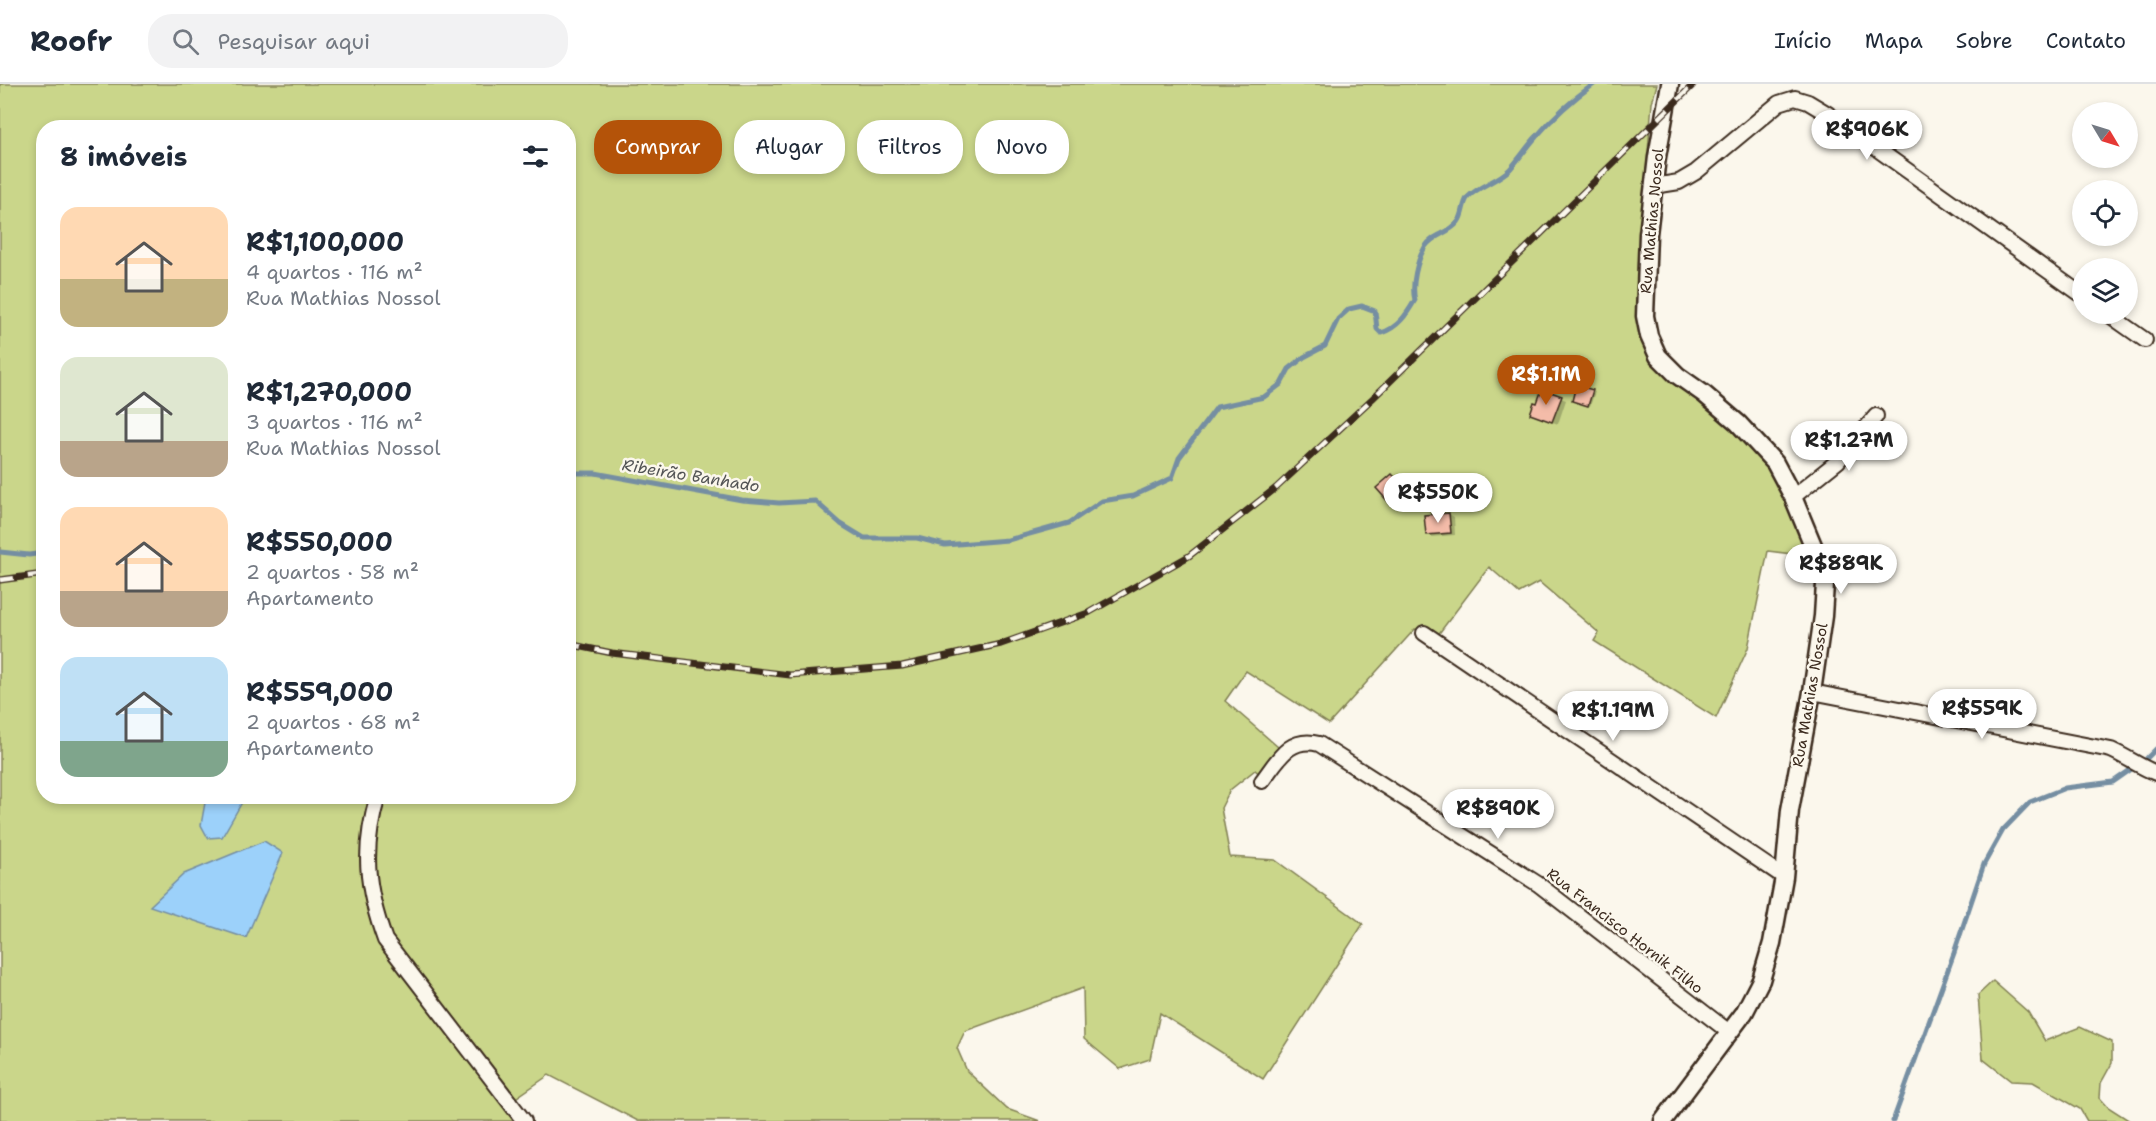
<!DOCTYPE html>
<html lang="pt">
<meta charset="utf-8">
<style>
:root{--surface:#fff;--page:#f2f2f3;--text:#1f2937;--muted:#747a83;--line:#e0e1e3;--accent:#b45309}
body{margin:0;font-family:"Shantell Sans",sans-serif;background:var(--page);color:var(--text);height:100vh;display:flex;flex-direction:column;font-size:22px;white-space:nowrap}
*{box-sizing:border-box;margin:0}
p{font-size:20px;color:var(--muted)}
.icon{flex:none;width:33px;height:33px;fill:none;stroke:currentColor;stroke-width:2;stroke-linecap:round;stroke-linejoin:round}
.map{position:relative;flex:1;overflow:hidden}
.panel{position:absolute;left:36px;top:36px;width:540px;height:684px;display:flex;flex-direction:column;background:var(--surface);border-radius:24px;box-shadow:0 3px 9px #0003}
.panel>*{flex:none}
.banner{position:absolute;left:594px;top:36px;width:570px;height:54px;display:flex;gap:12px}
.needle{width:39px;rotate:128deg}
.controls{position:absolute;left:2072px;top:18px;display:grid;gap:12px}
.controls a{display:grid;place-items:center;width:66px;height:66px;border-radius:50%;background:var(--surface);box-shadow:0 3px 9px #0003;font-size:30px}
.price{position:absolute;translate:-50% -51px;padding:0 14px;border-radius:21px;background:#fff;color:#222;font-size:20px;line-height:39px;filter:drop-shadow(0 2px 3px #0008)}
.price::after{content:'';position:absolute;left:50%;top:36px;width:18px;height:14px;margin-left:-9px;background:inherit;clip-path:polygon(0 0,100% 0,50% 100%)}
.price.selected{background:var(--accent);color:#fff}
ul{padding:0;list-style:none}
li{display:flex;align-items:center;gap:18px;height:150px;padding:0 24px}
li span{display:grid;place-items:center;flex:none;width:168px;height:120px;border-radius:18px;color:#555}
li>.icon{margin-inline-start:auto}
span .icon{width:72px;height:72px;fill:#fffc;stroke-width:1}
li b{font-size:26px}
h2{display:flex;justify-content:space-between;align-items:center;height:72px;padding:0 24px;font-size:26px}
.pill{padding:0 21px;border-radius:24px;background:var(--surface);box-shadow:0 3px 9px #0003;font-size:21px;line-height:54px}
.pill.selected{background:var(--accent);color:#fff}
header{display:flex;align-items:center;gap:36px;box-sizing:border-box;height:84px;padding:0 30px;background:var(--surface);border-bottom:2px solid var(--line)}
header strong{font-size:28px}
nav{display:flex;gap:33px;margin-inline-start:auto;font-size:21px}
.search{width:420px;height:54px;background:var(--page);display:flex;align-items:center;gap:15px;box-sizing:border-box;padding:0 21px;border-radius:24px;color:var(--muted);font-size:22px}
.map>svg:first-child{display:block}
.green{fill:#cad68a;stroke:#828054;stroke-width:1.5;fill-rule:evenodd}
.water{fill:#9cd1fa;stroke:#758ea2;stroke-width:1.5}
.shadow{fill:#0003}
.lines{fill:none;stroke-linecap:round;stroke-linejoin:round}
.stream{stroke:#758ea2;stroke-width:5}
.building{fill:#f4bca9;stroke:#3b2a1e;stroke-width:1.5}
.minor-casing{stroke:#3b2a1e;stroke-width:18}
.tertiary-casing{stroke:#3b2a1e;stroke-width:21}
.minor{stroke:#fbf7ec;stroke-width:14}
.tertiary{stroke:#fbf7ec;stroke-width:16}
.rail-casing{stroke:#3b2a1e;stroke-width:7}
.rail{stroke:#fbf7ec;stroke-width:4.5;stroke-dasharray:14;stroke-linecap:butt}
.labels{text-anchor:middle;stroke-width:5;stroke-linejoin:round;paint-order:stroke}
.street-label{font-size:15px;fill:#3b2a1e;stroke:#fbf7ec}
.water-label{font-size:16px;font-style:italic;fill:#535455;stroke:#fbf7ec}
</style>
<header>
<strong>Roofr</strong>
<div class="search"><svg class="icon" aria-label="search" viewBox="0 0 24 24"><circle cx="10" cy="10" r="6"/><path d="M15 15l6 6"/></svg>Pesquisar aqui</div>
<nav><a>Início</a><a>Mapa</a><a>Sobre</a><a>Contato</a></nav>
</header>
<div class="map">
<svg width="2156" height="1037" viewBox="0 0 2156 1037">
<rect width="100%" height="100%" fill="#fbf7ec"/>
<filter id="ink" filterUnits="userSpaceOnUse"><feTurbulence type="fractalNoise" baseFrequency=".0167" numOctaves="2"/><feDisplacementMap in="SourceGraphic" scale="12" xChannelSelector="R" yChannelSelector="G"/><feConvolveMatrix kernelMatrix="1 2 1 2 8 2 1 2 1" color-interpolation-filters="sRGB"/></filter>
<g filter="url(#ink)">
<g class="green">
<path d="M0,0h1657l-5,19 -15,182 2,34 5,21 90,87 36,41 34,65 4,23 -40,-5 -20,97 -32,70 -122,-77 5,-8 -60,-51 -20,11 -30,-26 -55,73 -19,-11 -86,95 -83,-53 -21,30 60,52 -21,25 -9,-8 -25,20 -9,18 9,49 45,3 88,64 -100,155 -103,-66 -10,46 -30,10 -36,-30 -1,-51 -118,43 -8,17 10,23 40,38 33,12h-402l-89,-46 -39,27 14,19h-524zM44,44h524v668h-524z"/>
<path d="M1993,897l35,31 17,29 35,-14 32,15v21l-11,20 -1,15 8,9 22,14h-43l-7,-12 -47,-27 -22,-1 -28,-22 -5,-64z"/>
</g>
<g class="water">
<path d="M206,713h39l-23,40 -14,1 -7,-13z"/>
<path d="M264,757l19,12 -37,85 -96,-32 34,-32z"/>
</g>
<g class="shadow">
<path d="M1577,303l18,5 -5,14 -15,-5z"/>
<path d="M1561,314l5,2 -8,24 -27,-10z"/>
<path d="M1392,392l19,19 -15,12 -4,-3z"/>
<path d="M1449,430l5,3 1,18 -23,2 -5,-3z"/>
</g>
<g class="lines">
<g class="stream">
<path d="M568,389h27l147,27 37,3 36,-2 26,23 23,14h53l28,7 63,-5 61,-17 33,-22 31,-5 39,-18 7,-20 38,-51 47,-10 17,-13 8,-15 15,-12 21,-11 13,-27 11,-10 13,-3 13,5 2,18 4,4c17,-5 26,-19 34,-33 -4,-14 2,-40 10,-53 8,-13 24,-13 33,-25 6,-7 4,-18 10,-25 12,-12 30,-16 42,-28 9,-10 17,-22 26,-32 17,-20 37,-38 58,-53"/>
<path d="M0,468l29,3 15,-2"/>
<path d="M2147,674l9,-9"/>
<path d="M1893,1037l61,-168 30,-89 19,-34 27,-28 35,-14 48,-6 20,-14"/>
</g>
</g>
<g class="building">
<path d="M1576,301l17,5 -5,16 -16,-5z"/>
<path d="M1542,305l20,7 -10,26 -22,-8 4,-12 3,1z"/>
<path d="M1392,390l15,17 -16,14 -15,-17z"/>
<path d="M1449,429l2,20 -25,2 -2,-20z"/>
</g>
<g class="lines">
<g class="minor-casing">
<g id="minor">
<path d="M1654,102l25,-4 17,-10 83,-69 16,-5 13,4 20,12 254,181"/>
<path d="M2108,230l37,26"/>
<path d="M1793,413l45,-36 38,-45"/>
<path d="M1424,549l360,244"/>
<path d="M1812,608l299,58c16,7 29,17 45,23"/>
<path d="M1262,697c16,-21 27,-45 57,-37l219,140 191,148"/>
<path d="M378,712c-16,53 -12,92 7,144l139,181"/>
</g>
</g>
<g class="tertiary-casing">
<path id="tertiary" d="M1663,1037l81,-108 17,-33 11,-37 12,-66 6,-67 22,-118 11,-76 2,-32 -8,-29 -24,-58 -18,-34 -37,-40 -34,-29 -27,-19 -19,-19 -9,-20 -4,-20 3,-82 9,-77 13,-73"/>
</g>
<use href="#minor" class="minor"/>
<use href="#tertiary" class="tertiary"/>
<g class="rail-casing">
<g id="rail">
<path d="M0,496l44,-6"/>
<path d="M568,560l44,9 178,22 112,-9 99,-22 87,-31 101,-57 87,-68 97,-90 321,-314"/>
</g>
</g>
<use href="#rail" class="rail"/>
</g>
</g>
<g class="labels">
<g class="street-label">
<text transform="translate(1652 137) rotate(-85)" y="5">Rua Mathias Nossol</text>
<text transform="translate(1810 611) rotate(-80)" y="5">Rua Mathias Nossol</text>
<text transform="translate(1625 847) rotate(38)" y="5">Rua Francisco Hornik Filho</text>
</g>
<g class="water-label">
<text transform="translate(691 391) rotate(9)" y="6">Ribeirão Banhado</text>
</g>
</g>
</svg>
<div class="controls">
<a><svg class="needle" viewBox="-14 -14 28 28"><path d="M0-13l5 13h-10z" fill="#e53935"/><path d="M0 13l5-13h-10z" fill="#747a83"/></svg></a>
<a><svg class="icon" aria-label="locate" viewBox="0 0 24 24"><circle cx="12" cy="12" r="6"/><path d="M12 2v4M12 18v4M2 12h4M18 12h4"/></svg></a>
<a><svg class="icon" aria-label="layers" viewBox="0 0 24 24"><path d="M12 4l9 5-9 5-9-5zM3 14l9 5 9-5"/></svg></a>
</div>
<b class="price" style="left:1867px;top:77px">R$906K</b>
<b class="price selected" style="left:1546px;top:322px">R$1.1M</b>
<b class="price" style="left:1849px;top:388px">R$1.27M</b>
<b class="price" style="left:1438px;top:440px">R$550K</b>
<b class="price" style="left:1841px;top:511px">R$889K</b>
<b class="price" style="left:1982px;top:656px">R$559K</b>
<b class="price" style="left:1613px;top:658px">R$1.19M</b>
<b class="price" style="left:1498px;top:756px">R$890K</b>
<div class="banner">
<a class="pill selected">Comprar</a>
<a class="pill">Alugar</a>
<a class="pill">Filtros</a>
<a class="pill">Novo</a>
</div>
<section class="panel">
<h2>8 imóveis<svg class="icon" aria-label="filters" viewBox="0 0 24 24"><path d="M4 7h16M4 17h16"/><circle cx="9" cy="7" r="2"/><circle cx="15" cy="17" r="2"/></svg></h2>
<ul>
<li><span style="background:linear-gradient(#ffd9b3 60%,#c2b280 0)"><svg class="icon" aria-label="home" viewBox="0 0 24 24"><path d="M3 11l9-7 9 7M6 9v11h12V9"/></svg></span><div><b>R$1,100,000</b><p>4 quartos · 116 m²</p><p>Rua Mathias Nossol</p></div></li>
<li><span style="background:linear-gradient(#dfe7d0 70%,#b9a48a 0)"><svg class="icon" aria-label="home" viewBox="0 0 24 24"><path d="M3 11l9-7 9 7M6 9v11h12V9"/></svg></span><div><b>R$1,270,000</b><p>3 quartos · 116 m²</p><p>Rua Mathias Nossol</p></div></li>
<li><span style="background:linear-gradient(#ffd9b3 70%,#b9a48a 0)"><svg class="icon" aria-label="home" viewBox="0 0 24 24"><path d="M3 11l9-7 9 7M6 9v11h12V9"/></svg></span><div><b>R$550,000</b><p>2 quartos · 58 m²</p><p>Apartamento</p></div></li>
<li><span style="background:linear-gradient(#bfe0f5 70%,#7fa58c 0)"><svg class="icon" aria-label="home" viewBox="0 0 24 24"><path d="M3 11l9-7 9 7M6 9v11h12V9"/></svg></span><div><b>R$559,000</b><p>2 quartos · 68 m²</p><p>Apartamento</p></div></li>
</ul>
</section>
</div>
